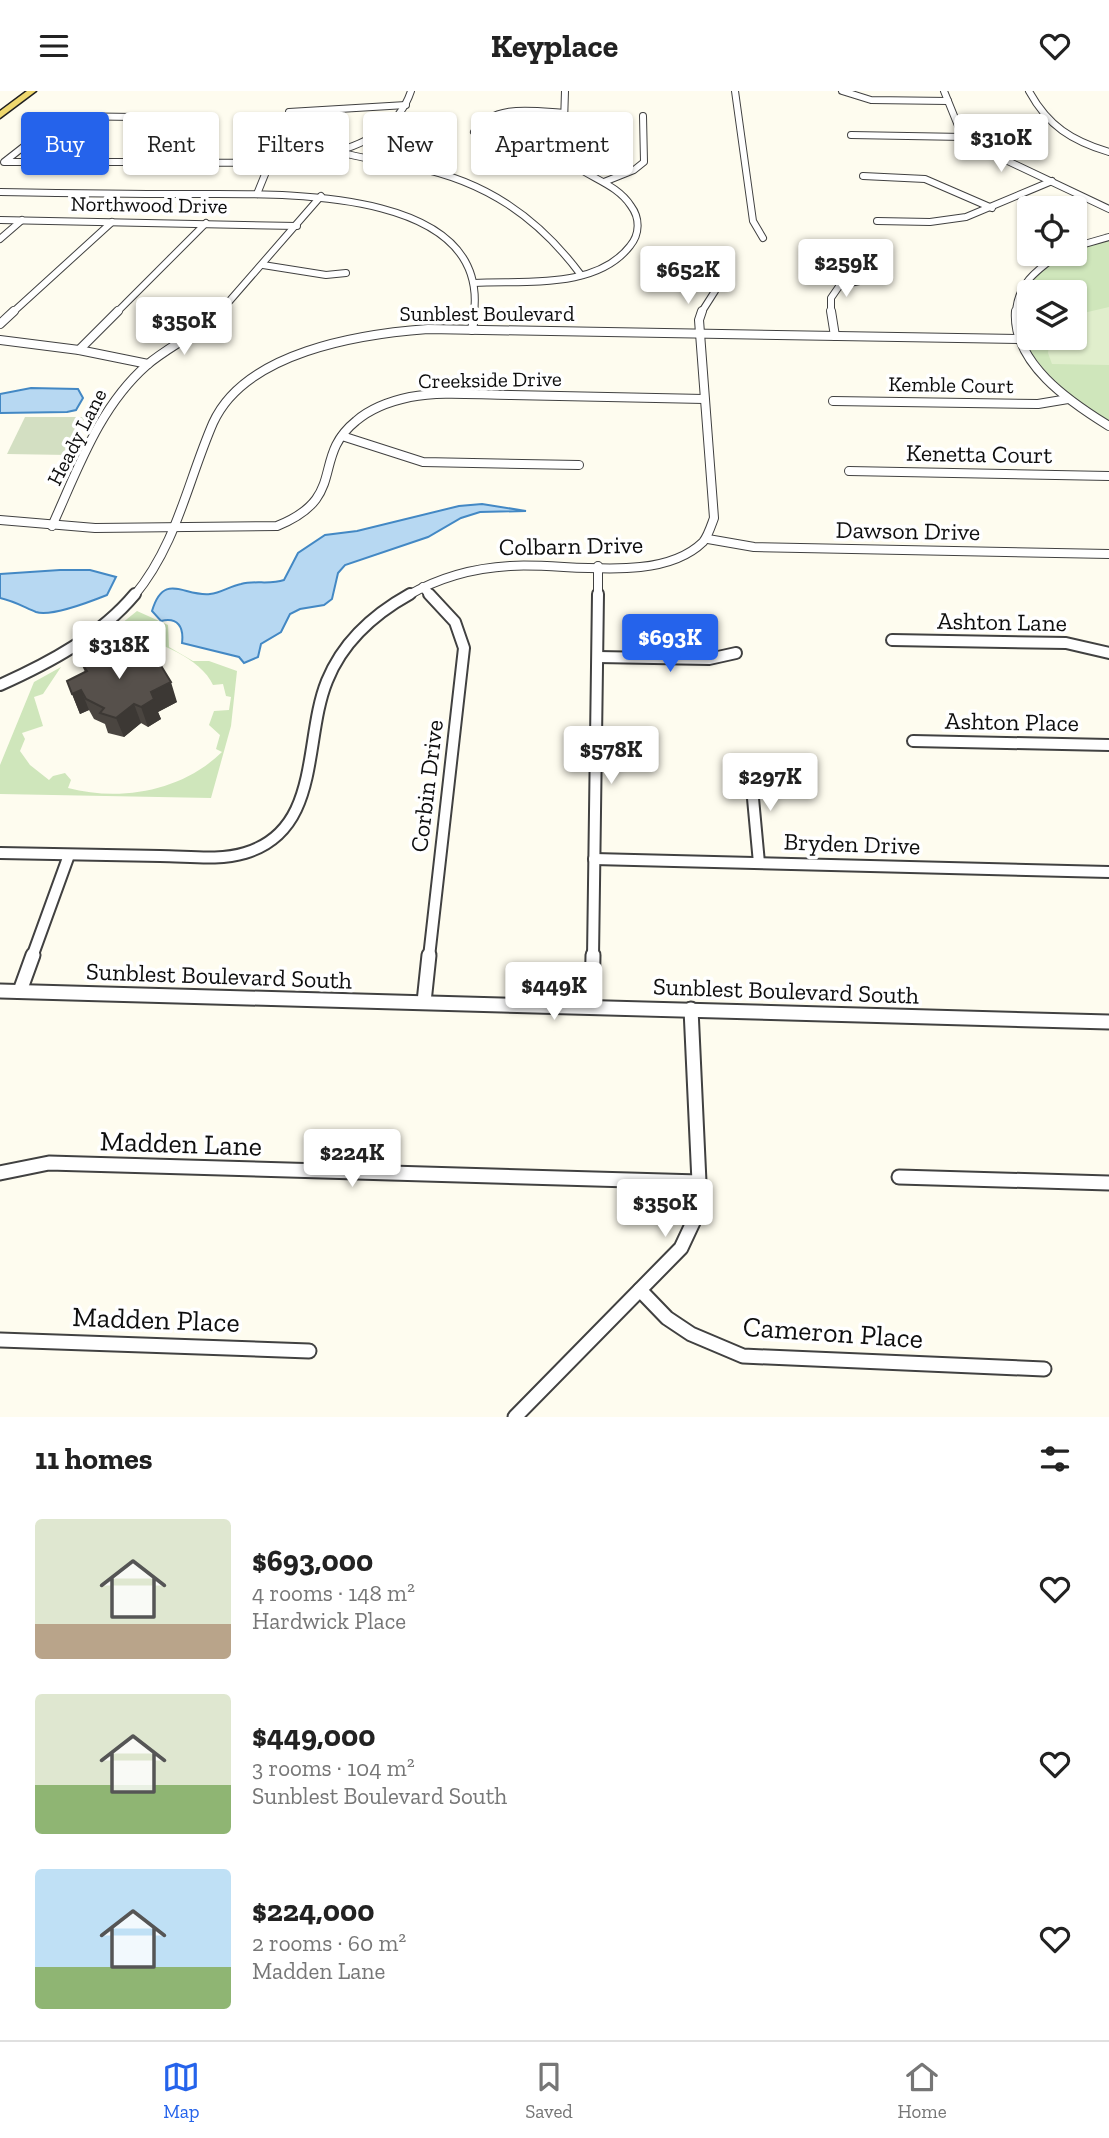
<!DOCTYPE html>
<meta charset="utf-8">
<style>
:root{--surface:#fff;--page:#f6f6f6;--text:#222;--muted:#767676;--line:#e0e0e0;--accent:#2563eb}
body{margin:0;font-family:"Zilla Slab",serif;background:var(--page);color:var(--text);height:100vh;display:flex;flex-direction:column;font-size:26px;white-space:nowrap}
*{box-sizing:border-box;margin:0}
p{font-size:23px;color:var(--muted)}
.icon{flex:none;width:38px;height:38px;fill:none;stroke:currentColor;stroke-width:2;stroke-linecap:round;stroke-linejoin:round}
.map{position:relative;height:1326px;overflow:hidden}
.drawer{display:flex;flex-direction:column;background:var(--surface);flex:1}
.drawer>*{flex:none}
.hud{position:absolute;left:21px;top:21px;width:700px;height:63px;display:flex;gap:14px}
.buttons{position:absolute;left:1017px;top:105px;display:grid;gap:14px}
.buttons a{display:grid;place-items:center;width:70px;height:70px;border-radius:7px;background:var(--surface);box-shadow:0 2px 5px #0004;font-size:35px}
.price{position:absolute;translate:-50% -60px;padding:0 16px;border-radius:7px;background:#fff;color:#222;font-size:23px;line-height:46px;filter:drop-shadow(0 2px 4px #0008)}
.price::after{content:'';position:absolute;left:50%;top:42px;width:21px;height:16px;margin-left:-10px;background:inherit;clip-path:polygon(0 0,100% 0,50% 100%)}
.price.active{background:var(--accent);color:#fff}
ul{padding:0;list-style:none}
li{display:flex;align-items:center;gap:21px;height:175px;padding:0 35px}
li span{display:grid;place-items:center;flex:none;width:196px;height:140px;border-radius:7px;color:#555}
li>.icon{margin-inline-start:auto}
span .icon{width:84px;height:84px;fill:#fffc;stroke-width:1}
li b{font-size:30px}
h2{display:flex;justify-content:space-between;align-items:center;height:84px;padding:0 35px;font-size:30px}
.chip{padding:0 24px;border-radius:7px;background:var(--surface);box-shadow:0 2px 5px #0004;font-size:24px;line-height:63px}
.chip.active{background:var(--accent);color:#fff}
header{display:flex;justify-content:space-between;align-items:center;height:91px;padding:0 35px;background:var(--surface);font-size:32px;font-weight:700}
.tabs{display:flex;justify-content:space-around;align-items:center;height:98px;border-top:2px solid var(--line);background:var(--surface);font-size:19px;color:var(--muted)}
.tabs a{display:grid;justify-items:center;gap:4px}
.tabs .active{color:var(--accent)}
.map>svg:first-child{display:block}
.green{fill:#cfe6bb;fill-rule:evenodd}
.cemetery{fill:#d3dfc2}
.pitch{fill:#e0eecc}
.water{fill:#b7d8f2;stroke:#4388c4;stroke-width:2}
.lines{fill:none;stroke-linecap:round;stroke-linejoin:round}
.street-far3-casing{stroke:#414141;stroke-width:8}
.street-far2-casing{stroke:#414141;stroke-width:10}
.street-far1-casing{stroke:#414141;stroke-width:14}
.street-casing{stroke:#414141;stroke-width:17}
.primary-casing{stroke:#1f1f1f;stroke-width:3}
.street-far3{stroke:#fff;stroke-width:6}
.street-far2{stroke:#fff;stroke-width:8}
.street-far1{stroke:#fff;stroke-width:10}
.street{stroke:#fff;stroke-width:13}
.primary{fill:#efd86e;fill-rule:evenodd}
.wall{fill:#4a4540}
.shaded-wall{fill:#3c3834}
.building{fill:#56504b;stroke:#3c3834;stroke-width:2}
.labels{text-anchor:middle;stroke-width:7;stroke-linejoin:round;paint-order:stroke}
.far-street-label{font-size:21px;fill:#0e0e0e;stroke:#fff}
.street-label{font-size:24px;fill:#0e0e0e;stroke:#fff}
.near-street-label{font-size:28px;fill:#0e0e0e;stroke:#fff}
</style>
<header><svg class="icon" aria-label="menu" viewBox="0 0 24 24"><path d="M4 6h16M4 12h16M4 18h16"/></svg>Keyplace<svg class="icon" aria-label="heart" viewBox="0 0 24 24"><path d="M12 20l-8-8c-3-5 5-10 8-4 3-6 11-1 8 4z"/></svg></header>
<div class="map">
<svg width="1109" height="1326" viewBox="0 0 1109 1326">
<rect width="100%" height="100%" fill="#fefcef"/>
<g class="green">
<path d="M1109,148v182c-43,-26 -123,-87 -75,-143 10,-11 25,-24 40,-24l1,-4zM1029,201h45v46h-45z"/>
<path d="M137,520l31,14 1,22 24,14h16l28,10 -6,55 -20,72 -211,-4v-29l34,-83 27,-15 -18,27 -9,3 9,29 -21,7 3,6 -5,12 10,14 19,15 4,-4 12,-3 6,7 -3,8c53,14 114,3 154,-36l-6,-3 4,-14 -11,-10 5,-14 15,-1 2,-13 -5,-1 -3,-12 -10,1c-12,-27 -56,-44 -83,-49l-5,6 -39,10z"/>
</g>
<path class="cemetery" d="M25,326h60l-17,38 -61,-1z"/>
<path class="pitch" d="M1109,216v58l-57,-1 -4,-11 2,-15h24l1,-23z"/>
<g class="water">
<path d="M31,297l47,1 5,9 -7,12 -9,2 -67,1v-19z"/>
<path d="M482,413l44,7 -46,1 -19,6 -33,19 -83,28 -7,8 -6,26 -8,6 -24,4 -10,5 -9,18 -20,12 -3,13 -14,6 -5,-6 -57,-14c2,-16 -4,-26 -21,-22l-9,-10c12,-40 32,-14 58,-17 11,-1 20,-8 31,-10 14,-4 29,1 43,-4l14,-27 27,-18 32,-4 102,-25z"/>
<path d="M60,479h30l26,7 -9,18c-15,6 -56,22 -71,17 -12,-5 -22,-11 -36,-14v-24z"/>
</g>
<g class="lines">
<g class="street-far3-casing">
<g id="street-far3">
<path d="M735,0l18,130 10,17"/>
<path d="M842,0l29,9 77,1"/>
<path d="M944,0l17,42 13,12 135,64"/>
<path d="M1029,0c19,35 43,50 80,61"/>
<path d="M289,21l117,-7"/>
<path d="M63,25l72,1c-4,26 19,35 39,45h-170z"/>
<path d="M474,41c20,-29 60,-21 90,-19"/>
<path d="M851,44l113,2"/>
<path d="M340,61c24,7 49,10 74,15 71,14 124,50 167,108"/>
<path d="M174,71c69,1 210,11 237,-71"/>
<path d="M863,85l62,3 67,29"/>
<path d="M604,91l30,-12 10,-8 -1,-46"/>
<path d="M0,101c60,1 121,2 181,2 81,1 309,-13 293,119"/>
<path d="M257,103l13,-32"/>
<path d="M0,129l297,6"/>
<path d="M877,130l53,1 36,-5 86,-36"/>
<path d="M0,148l22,-19"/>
<path d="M1074,156l35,-10"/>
<path d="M263,174l63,10 20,-2"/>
<path d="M474,192c50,-3 122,7 156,-37 10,-12 10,-28 1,-40 -16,-25 -49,-29 -68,-51l2,-64"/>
<path d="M12,222l100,-91"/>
<path d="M116,222l90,-90"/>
<path d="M219,222l102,-117"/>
<path d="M701,222l14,-22"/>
<path d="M831,222v-15l9,-13 39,-8"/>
<path d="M1016,222c1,-29 21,-43 43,-59"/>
</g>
</g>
<g class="street-far2-casing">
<g id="street-far2">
<path d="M831,220l4,25"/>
<path d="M1016,220c-4,52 54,91 93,115"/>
<path d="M0,233l14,-13"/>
<path d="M472,239l3,-19"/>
<path d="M0,249l79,10 69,14"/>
<path d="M79,259l39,-39"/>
<path d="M833,310l205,3 30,-5"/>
<path d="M342,345l81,26 156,3"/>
<path d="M849,380l260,5"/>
<path d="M0,429l95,8 182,-2c72,-29 33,-68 79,-105 15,-13 35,-20 54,-24 33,-6 67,-2 101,-2 64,1 129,3 193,4"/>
<path d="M52,435c26,-57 47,-119 95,-161 22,-19 53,-32 73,-54"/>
<path d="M708,448l46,8 355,7"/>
<path d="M423,496l8,9"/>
<path d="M134,505c43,-52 53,-113 79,-173 32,-71 146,-89 215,-94l591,10"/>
<path d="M407,505c31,-18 67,-28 103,-30 55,-4 149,19 193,-24 5,-6 8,-16 11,-24l-15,-198 3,-9"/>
<path d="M598,505v-30"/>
</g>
</g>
<g class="street-far1-casing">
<g id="street-far1">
<path d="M892,549l174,3 43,10"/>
<path d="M598,566l111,2 27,-6"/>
<path d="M0,594c49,-22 100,-49 135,-91"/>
<path d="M913,650l196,4"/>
<path d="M750,675l9,97"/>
<path d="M0,762c53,1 107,2 160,3 27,0 59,5 85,-3 77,-23 58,-113 82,-172 16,-40 47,-67 83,-87"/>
<path d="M594,768l515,13"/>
<path d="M32,866l37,-102"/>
<path d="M429,866l35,-309 -9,-26 -26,-28"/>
<path d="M593,866l5,-363"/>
</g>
</g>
<g class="street-casing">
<g id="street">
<path d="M0,900l1109,31"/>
<path d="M20,900l13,-36"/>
<path d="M424,911l5,-47"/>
<path d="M592,915l1,-51"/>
<path d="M0,1082l49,-10 650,19"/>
<path d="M899,1086l210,6"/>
<path d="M640,1199l27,28 24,16 52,22 301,13"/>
<path d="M0,1249l309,11"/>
<path d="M515,1326l166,-169 15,-32 3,-34 -8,-173"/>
</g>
</g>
<g class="primary-casing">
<path id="primary" d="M27,0h9l-36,27v-7z"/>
</g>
<use href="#street-far3" class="street-far3"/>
<use href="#street-far2" class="street-far2"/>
<use href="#street-far1" class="street-far1"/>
<use href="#street" class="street"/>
<use href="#primary" class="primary"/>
</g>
<path class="wall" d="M135,559l2,6 40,46 -19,10 3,7 -13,8 -7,-4 -17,14 -16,-4 -3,-9 -11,-5 -5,-9 -9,4 -13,-33 18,-9 -5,-11 27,-2z"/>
<g class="shaded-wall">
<path d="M171,591l6,20 -19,10 3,7 -13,8 -7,-20 10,-15z"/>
<path d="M81,599l8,20 -9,4 -8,-20z"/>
<path d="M134,613l7,19 -17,14 -8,-19z"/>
</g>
<path class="building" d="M123,554l12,5 -4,5 18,4 5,6 6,-1 11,18 -20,10 3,7 -13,8 -7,-3 -18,14 -16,-5 4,-5 -18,-9 -5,-9 -9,4 -5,-13 20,-10 -7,-10 11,-8 16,6z"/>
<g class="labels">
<g class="far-street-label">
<text transform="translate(149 114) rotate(1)" y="7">Northwood Drive</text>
<text x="487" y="230">Sunblest Boulevard</text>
<text transform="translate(490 289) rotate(-1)" y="7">Creekside Drive</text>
<text transform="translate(951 294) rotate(1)" y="7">Kemble Court</text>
<text transform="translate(77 346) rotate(-63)" y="7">Heady Lane</text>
</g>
<g class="street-label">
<text transform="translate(979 363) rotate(1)" y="8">Kenetta Court</text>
<text transform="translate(908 440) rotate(1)" y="8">Dawson Drive</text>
<text transform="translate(571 455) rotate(-1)" y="8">Colbarn Drive</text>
<text transform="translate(1002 531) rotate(1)" y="8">Ashton Lane</text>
<text transform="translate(1012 631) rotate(1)" y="8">Ashton Place</text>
<text transform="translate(427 695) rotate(-83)" y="8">Corbin Drive</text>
<text transform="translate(852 753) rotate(2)" y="8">Bryden Drive</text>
<text transform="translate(219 885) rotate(2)" y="8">Sunblest Boulevard South</text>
<text transform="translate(786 900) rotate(2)" y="8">Sunblest Boulevard South</text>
</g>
<g class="near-street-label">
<text transform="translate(181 1052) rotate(2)" y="10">Madden Lane</text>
<text transform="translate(156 1228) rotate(2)" y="10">Madden Place</text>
<text transform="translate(833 1241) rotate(4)" y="10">Cameron Place</text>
</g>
</g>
</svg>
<div class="buttons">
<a><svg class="icon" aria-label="locate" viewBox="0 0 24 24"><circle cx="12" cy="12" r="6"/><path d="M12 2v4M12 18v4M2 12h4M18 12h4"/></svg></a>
<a><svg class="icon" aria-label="layers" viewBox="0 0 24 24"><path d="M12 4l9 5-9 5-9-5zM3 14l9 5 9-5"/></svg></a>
</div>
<b class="price" style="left:1001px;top:83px">$310K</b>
<b class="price" style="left:846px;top:208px">$259K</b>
<b class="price" style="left:688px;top:215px">$652K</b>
<b class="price" style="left:184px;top:266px">$350K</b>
<b class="price active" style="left:670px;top:583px">$693K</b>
<b class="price" style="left:119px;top:590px">$318K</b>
<b class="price" style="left:611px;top:695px">$578K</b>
<b class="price" style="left:770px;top:722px">$297K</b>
<b class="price" style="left:554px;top:931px">$449K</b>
<b class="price" style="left:352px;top:1098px">$224K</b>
<b class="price" style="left:665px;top:1148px">$350K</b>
<div class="hud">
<a class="chip active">Buy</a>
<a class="chip">Rent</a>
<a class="chip">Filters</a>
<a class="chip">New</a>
<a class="chip">Apartment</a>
</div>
</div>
<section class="drawer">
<h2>11 homes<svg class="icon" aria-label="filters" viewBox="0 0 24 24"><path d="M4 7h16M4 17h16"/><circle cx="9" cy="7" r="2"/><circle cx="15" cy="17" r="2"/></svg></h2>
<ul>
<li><span style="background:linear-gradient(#dfe7d0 75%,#b9a48a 0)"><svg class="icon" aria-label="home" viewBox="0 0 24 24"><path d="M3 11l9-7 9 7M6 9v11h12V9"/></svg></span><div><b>$693,000</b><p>4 rooms · 148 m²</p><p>Hardwick Place</p></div><svg class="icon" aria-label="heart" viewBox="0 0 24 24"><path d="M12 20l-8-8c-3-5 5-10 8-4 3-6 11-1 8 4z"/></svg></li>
<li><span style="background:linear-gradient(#dfe7d0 65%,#8fb573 0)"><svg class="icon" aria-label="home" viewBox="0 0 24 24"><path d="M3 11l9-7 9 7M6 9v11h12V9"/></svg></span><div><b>$449,000</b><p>3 rooms · 104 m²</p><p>Sunblest Boulevard South</p></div><svg class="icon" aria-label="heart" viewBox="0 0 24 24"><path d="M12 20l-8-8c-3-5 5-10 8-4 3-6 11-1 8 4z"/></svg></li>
<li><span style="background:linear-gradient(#bfe0f5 70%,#8fb573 0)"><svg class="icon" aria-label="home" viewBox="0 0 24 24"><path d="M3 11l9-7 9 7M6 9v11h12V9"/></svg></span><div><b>$224,000</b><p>2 rooms · 60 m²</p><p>Madden Lane</p></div><svg class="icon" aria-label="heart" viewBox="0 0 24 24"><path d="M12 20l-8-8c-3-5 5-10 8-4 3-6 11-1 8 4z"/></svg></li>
</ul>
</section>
<nav class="tabs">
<a class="active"><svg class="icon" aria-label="map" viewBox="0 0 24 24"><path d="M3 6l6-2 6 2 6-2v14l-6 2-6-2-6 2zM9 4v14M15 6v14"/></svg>Map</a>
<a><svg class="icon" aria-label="saved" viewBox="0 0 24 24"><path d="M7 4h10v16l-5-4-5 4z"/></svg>Saved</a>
<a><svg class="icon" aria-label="home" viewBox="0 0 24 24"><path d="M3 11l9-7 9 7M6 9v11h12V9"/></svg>Home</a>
</nav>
